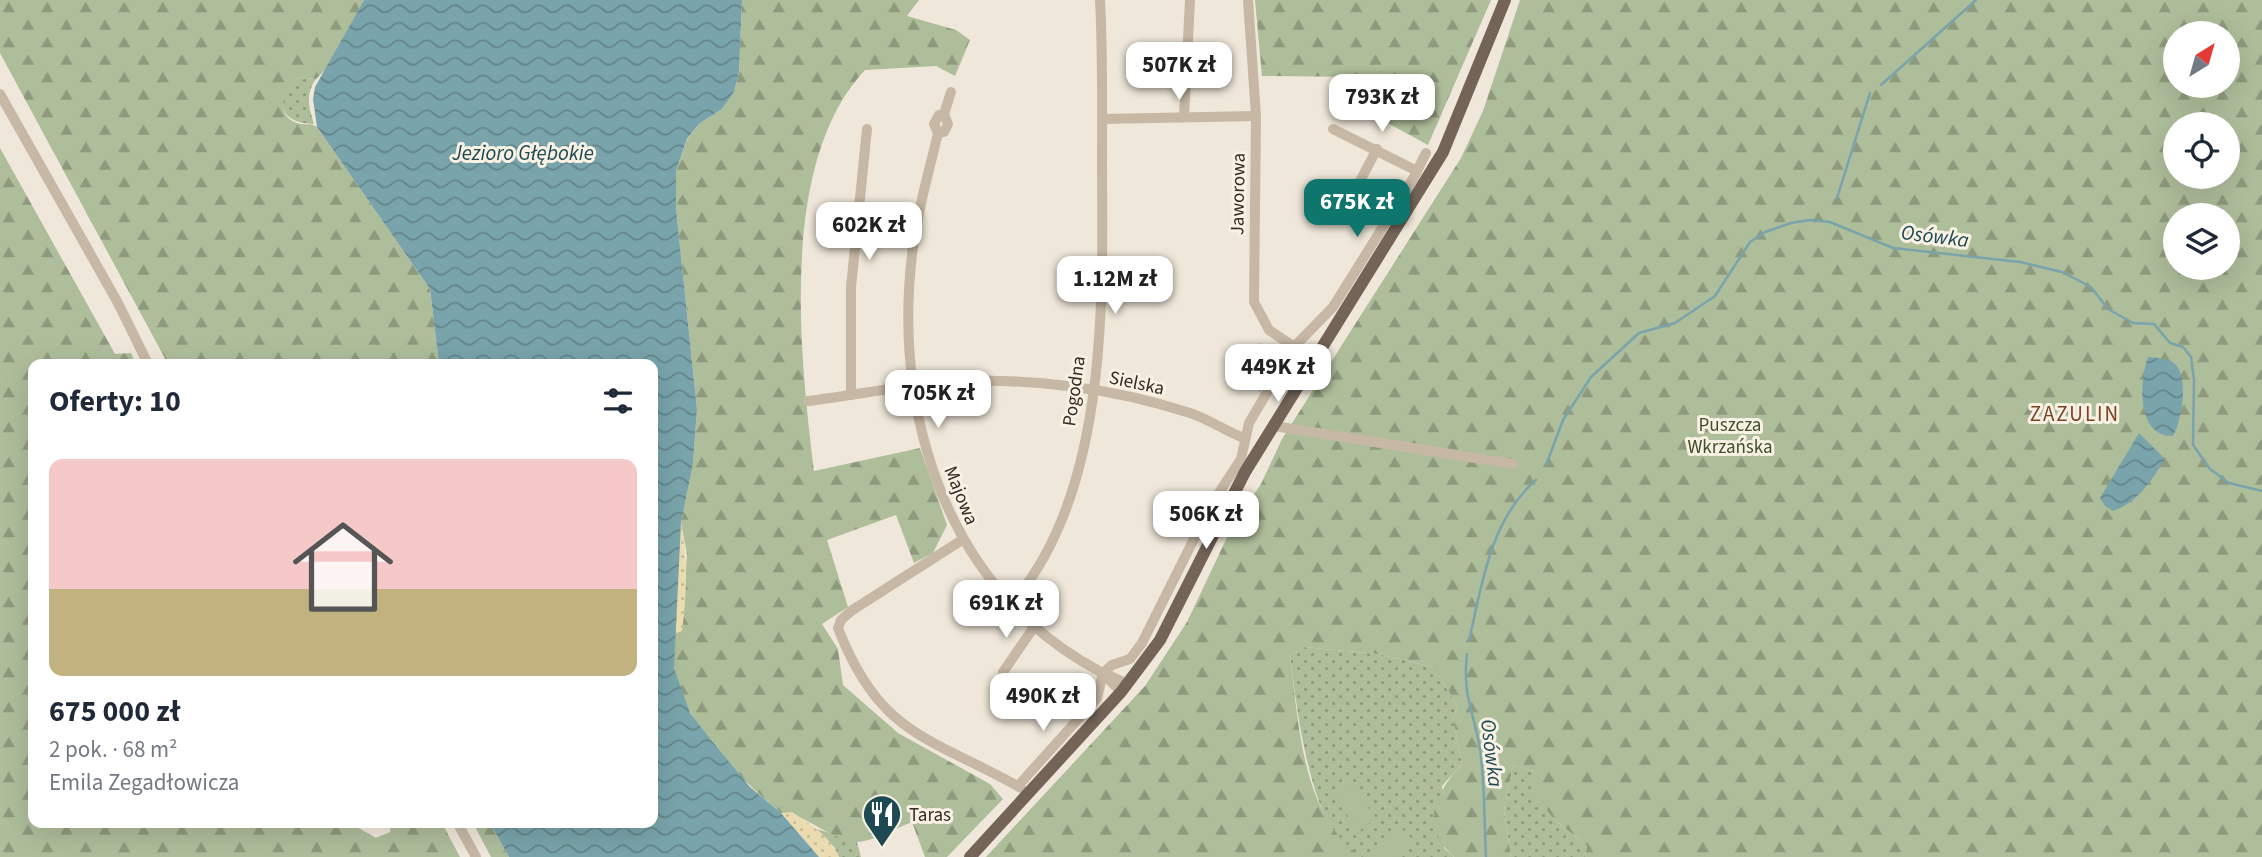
<!DOCTYPE html>
<html lang="pl">
<meta charset="utf-8">
<style>
:root{--surface:#fff;--page:#f6f6f7;--text:#1f2937;--muted:#747a83;--accent:#0f766e}
body{margin:0;font-family:"Source Sans 3",sans-serif;background:var(--page);color:var(--text);height:100vh;display:flex;flex-direction:column;font-size:26px;white-space:nowrap}
*{box-sizing:border-box;margin:0}
p{font-size:23px;color:var(--muted)}
.icon{flex:none;width:38px;height:38px;fill:none;stroke:currentColor;stroke-width:2;stroke-linecap:round;stroke-linejoin:round}
.map{position:relative;flex:1;overflow:hidden}
.panel{position:absolute;left:28px;top:359px;width:630px;height:469px;display:flex;flex-direction:column;background:var(--surface);border-radius:14px;box-shadow:0 7px 28px #0002}
.panel>*{flex:none}
.needle{width:46px;rotate:37deg}
.fabs{position:absolute;left:2163px;top:21px;display:grid;gap:14px}
.fabs a{display:grid;place-items:center;width:77px;height:77px;border-radius:50%;background:var(--surface);box-shadow:0 7px 28px #0002;font-size:35px}
.price{position:absolute;translate:-50% -60px;padding:0 16px;border-radius:14px;background:#fff;color:#222;font-size:23px;line-height:46px;filter:drop-shadow(0 2px 4px #0008)}
.price::after{content:'';position:absolute;left:50%;top:42px;width:21px;height:16px;margin-left:-10px;background:inherit;clip-path:polygon(0 0,100% 0,50% 100%)}
.price.current{background:var(--accent);color:#fff}
ul{padding:0;list-style:none}
li{display:grid;align-content:center;gap:14px;height:371px;padding:0 21px}
li span{display:grid;place-items:center;height:217px;border-radius:14px;color:#555}
li>.icon{margin-inline-start:auto}
span .icon{width:126px;height:126px;fill:#fffc;stroke-width:1}
li b{font-size:30px}
h2{display:flex;justify-content:space-between;align-items:center;height:84px;padding:0 21px;font-size:30px}
.map>svg:first-child{display:block}
.grass{fill:url(#grass-dots)}
.forest{fill:url(#forest-firs);fill-rule:evenodd}
.sand{fill:url(#sand-dots)}
.pitch{fill:#aebd9a}
.water{fill:url(#water-waves)}
.lines{fill:none;stroke-linecap:round;stroke-linejoin:round}
.stream{stroke:#79a4ab;stroke-width:2.5}
.minor{stroke:#c7b8a5;stroke-width:10}
.major{stroke:#746458;stroke-width:12}
.labels{text-anchor:middle;stroke-width:6;stroke-linejoin:round;paint-order:stroke}
.street-label{font-size:19px;fill:#332b26;stroke:#f8f1e4}
.park-label{font-size:19px;fill:#3f502b;stroke:#f8f1e4}
.poi-label{font-size:19px;fill:#332b26;stroke:#f8f1e4;text-anchor:start}
.water-label{font-size:21px;font-style:italic;fill:#1e4952;stroke:#f8f1e4}
.neighbourhood-label{font-size:21px;letter-spacing:2px;fill:#7d4224;stroke:#f8f1e4}
</style>
<div class="map">
<svg width="2262" height="857" viewBox="0 0 2262 857">
<defs>
<pattern id="grass-dots" width="8" height="8" patternUnits="userSpaceOnUse" patternTransform="scale(1.75)"><rect width="8" height="8" fill="#aebd9a"/><path d="M2 2h.1M6 6h.1" fill="none" stroke="#8e9a7d" stroke-width="1.8" stroke-linecap="round"/></pattern>
<pattern id="forest-firs" width="22" height="20" patternUnits="userSpaceOnUse" patternTransform="scale(1.75)"><rect width="22" height="20" fill="#aebd9a"/><path d="M5 1l3.5 6h-7zM16 11l3.5 6h-7z" fill="#8e9a7d"/></pattern>
<pattern id="sand-dots" width="8" height="8" patternUnits="userSpaceOnUse" patternTransform="scale(1.75)"><rect width="8" height="8" fill="#eadcb0"/><path d="M2 2h.1M6 6h.1" fill="none" stroke="#c9bd97" stroke-width="1.8" stroke-linecap="round"/></pattern>
<pattern id="water-waves" width="16" height="10" patternUnits="userSpaceOnUse" patternTransform="scale(1.75)"><rect width="16" height="10" fill="#79a4ab"/><path d="M0 5q4-4 8 0t8 0" fill="none" stroke="#64868b"/></pattern>
</defs>
<rect width="100%" height="100%" fill="#efe7d9"/>
<g class="grass">
<path d="M298,77l18,2c-11,15 -7,28 -2,45 -36,-1 -40,-24 -16,-47z"/>
<path d="M1259,343l21,15 -20,34 -7,-7 8,-33 -4,1 -1,-4z"/>
<path d="M1303,647l75,7 55,13 25,39 -5,13 9,45 -20,22 2,62 10,9c-22,0 -75,0 -92,0 -52,-14 -66,-158 -72,-201z"/>
<path d="M1513,765l23,7 18,47 33,27 -2,11h-74l-7,-47z"/>
<path d="M817,829l40,13 4,15h-22l-4,-9z"/>
</g>
<g class="forest">
<path d="M0,0h364l-39,70 -9,9 -18,-2c-15,14 -25,41 3,47 7,1 10,-1 16,3l113,162 9,75h-271l-168,-311z"/>
<path d="M742,0h177l-12,16 49,14 14,10 -15,36 -19,-10 -71,4c-87,92 -65,286 -51,401l106,-23 27,77 -14,28 -19,10 -18,-48 -69,25 21,67 -26,17 16,25 5,36 55,48 92,51 13,15 -56,58h-22l-13,-35c-16,6 -37,18 -53,20 -25,1 -57,-31 -78,-29 -41,-34 -100,-91 -107,-146 -2,-11 0,-22 0,-33l8,-4 5,-76 -6,-31 12,-59 4,-55 -21,-201v-37l11,-31 13,-17 22,-14 12,-17 5,-20z"/>
<path d="M1255,0h236l-63,145 -66,-36 1,-32 -101,-1z"/>
<path d="M1520,0h742v857h-677l2,-11 -33,-27 -21,-26 3,-21 -23,-7 -9,45 7,47h-57c-35,-32 -19,-64 8,-93l-9,-45 5,-13 -25,-39 -55,-13 -75,-7 -13,9c9,67 11,158 71,201h-375l159,-171 42,-64 45,-95 29,-43 21,-45 179,-281 22,-47zM2175,33h53v53h-53zM2175,124h53v53h-53zM2175,215h53v53h-53z"/>
<path d="M0,148l115,206 16,-1 5,11h-103v458h315l28,16 14,-6 1,-9h51l18,34h-460z"/>
<path d="M473,823h17l19,34h-18z"/>
</g>
<g class="sand">
<path d="M681,523c7,36 6,71 1,108l-8,3z"/>
<path d="M792,812c18,12 38,24 47,45h-20l-38,-44z"/>
</g>
<g class="pitch">
<path d="M1350,783l26,35 -17,13 -26,-36z"/>
<path d="M1397,824l15,15 -17,18h-24l-3,-3z"/>
</g>
<g class="water">
<path d="M364,0h378l-3,72 -5,20 -12,17 -22,14 -13,16 -11,32v37l21,201 -4,55 -12,59 -7,145 16,45 21,27 39,47 31,26 38,44h-310l-19,-34 163,-1v-458h-214l-9,-75 -113,-162 -4,-28 2,-12z"/>
<path d="M2148,357c9,1 20,1 27,7 14,13 7,57 -2,72 -36,1 -34,-54 -25,-79z"/>
<path d="M2139,433l26,26c-13,21 -28,44 -52,52l-8,-5 -5,-8z"/>
</g>
<g class="lines">
<g class="stream">
<path d="M1881,85l95,-85"/>
<path d="M1837,198l33,-105"/>
<path d="M1546,465l17,-45 28,-43 48,-44 36,-10 40,-27 35,-54 15,-10 26,-9 19,-3 20,2 63,26 127,14 42,10 29,15 17,22 25,14 21,1 16,19 13,4 8,10 3,23 -1,65 17,24 19,14 33,8"/>
<path d="M1469,641c13,-57 21,-121 67,-161"/>
<path d="M1467,654c-5,41 7,58 13,95 5,35 4,73 6,108"/>
</g>
<g class="minor">
<path d="M1248,0l8,116 -2,186 15,28 46,31"/>
<path d="M0,94l118,209 30,61"/>
<path d="M944,114l-5,1 -5,9 4,9 6,-1 4,-8 -4,-10 7,-22"/>
<path d="M1184,117l6,-117"/>
<path d="M1102,119l154,-3"/>
<path d="M1333,129l84,42"/>
<path d="M938,133c-9,39 -20,75 -25,114 -18,136 16,285 121,379 19,17 43,33 65,45 10,5 19,7 28,14"/>
<path d="M1352,196l25,-47"/>
<path d="M851,395v-108l16,-158"/>
<path d="M808,401c47,-6 92,-15 139,-19 80,-5 166,6 243,31 19,6 35,18 54,25"/>
<path d="M1274,426l239,38"/>
<path d="M962,540l-111,71 -10,9 -3,8c42,109 93,109 183,160"/>
<path d="M1012,603c95,-109 91,-297 90,-433 0,-57 1,-114 -2,-170"/>
<path d="M1003,672l31,-45"/>
<path d="M1103,673l18,19"/>
<path d="M1018,786l79,-88 6,-25 9,-8 18,-6 12,-16 69,-138 30,-46 8,-36 44,-75 40,-41 81,-130 12,-24"/>
<path d="M457,822l19,35"/>
</g>
<path class="major" d="M970,857l151,-165 39,-52 85,-168 198,-320 62,-152"/>
</g>
<defs>
<g id="restaurant-pin" transform="scale(2.0125)"><path d="M0 17L-7.5 6A9.5 9.5 0 1 1 7.5 6Z" fill="#1e4952" stroke="#f8f1e4"/><path d="M-5-6h1v4h1v-4h1v4h1v-4h1v5L-1.5 .5V6h-2V.5L-5-1ZM5-6V6H3V1.5H1.5Q1.5-4 5-6Z" fill="#fff"/></g>
</defs>
<g fill-rule="evenodd">
<use href="#restaurant-pin" x="882" y="814"/>
</g>
<g class="labels">
<g class="street-label">
<text transform="translate(1237 194) rotate(-89)" y="7">Jaworowa</text>
<text transform="translate(1137 382) rotate(12)" y="7">Sielska</text>
<text transform="translate(1073 391) rotate(-82)" y="7">Pogodna</text>
<text transform="translate(962 495) rotate(68)" y="7">Majowa</text>
</g>
<g class="park-label">
<text x="1730" y="431">Puszcza<tspan x="1730" dy="22">Wkrzańska</tspan></text>
</g>
<g class="poi-label">
<text x="909" y="821">Taras</text>
</g>
<g class="water-label">
<text x="523" y="160">Jezioro Głębokie</text>
<text transform="translate(1935 236) rotate(7)" y="7">Osówka</text>
<text transform="translate(1492 753) rotate(83)" y="7">Osówka</text>
</g>
<g class="neighbourhood-label">
<text x="2075" y="421">ZAZULIN</text>
</g>
</g>
</svg>
<div class="fabs">
<a><svg class="needle" viewBox="-14 -14 28 28"><path d="M0-13l5 13h-10z" fill="#e53935"/><path d="M0 13l5-13h-10z" fill="#747a83"/></svg></a>
<a><svg class="icon" aria-label="locate" viewBox="0 0 24 24"><circle cx="12" cy="12" r="6"/><path d="M12 2v4M12 18v4M2 12h4M18 12h4"/></svg></a>
<a><svg class="icon" aria-label="layers" viewBox="0 0 24 24"><path d="M12 4l9 5-9 5-9-5zM3 14l9 5 9-5"/></svg></a>
</div>
<b class="price" style="left:1179px;top:102px">507K zł</b>
<b class="price" style="left:1382px;top:134px">793K zł</b>
<b class="price current" style="left:1357px;top:239px">675K zł</b>
<b class="price" style="left:869px;top:262px">602K zł</b>
<b class="price" style="left:1115px;top:316px">1.12M zł</b>
<b class="price" style="left:1278px;top:404px">449K zł</b>
<b class="price" style="left:938px;top:430px">705K zł</b>
<b class="price" style="left:1206px;top:551px">506K zł</b>
<b class="price" style="left:1006px;top:640px">691K zł</b>
<b class="price" style="left:1043px;top:733px">490K zł</b>
<section class="panel">
<h2>Oferty: 10<svg class="icon" aria-label="filters" viewBox="0 0 24 24"><path d="M4 7h16M4 17h16"/><circle cx="9" cy="7" r="2"/><circle cx="15" cy="17" r="2"/></svg></h2>
<ul>
<li><span style="background:linear-gradient(#f6c9c9 60%,#c2b280 0)"><svg class="icon" aria-label="home" viewBox="0 0 24 24"><path d="M3 11l9-7 9 7M6 9v11h12V9"/></svg></span><div><b>675 000 zł</b><p>2 pok. · 68 m²</p><p>Emila Zegadłowicza</p></div></li>
</ul>
</section>
</div>
